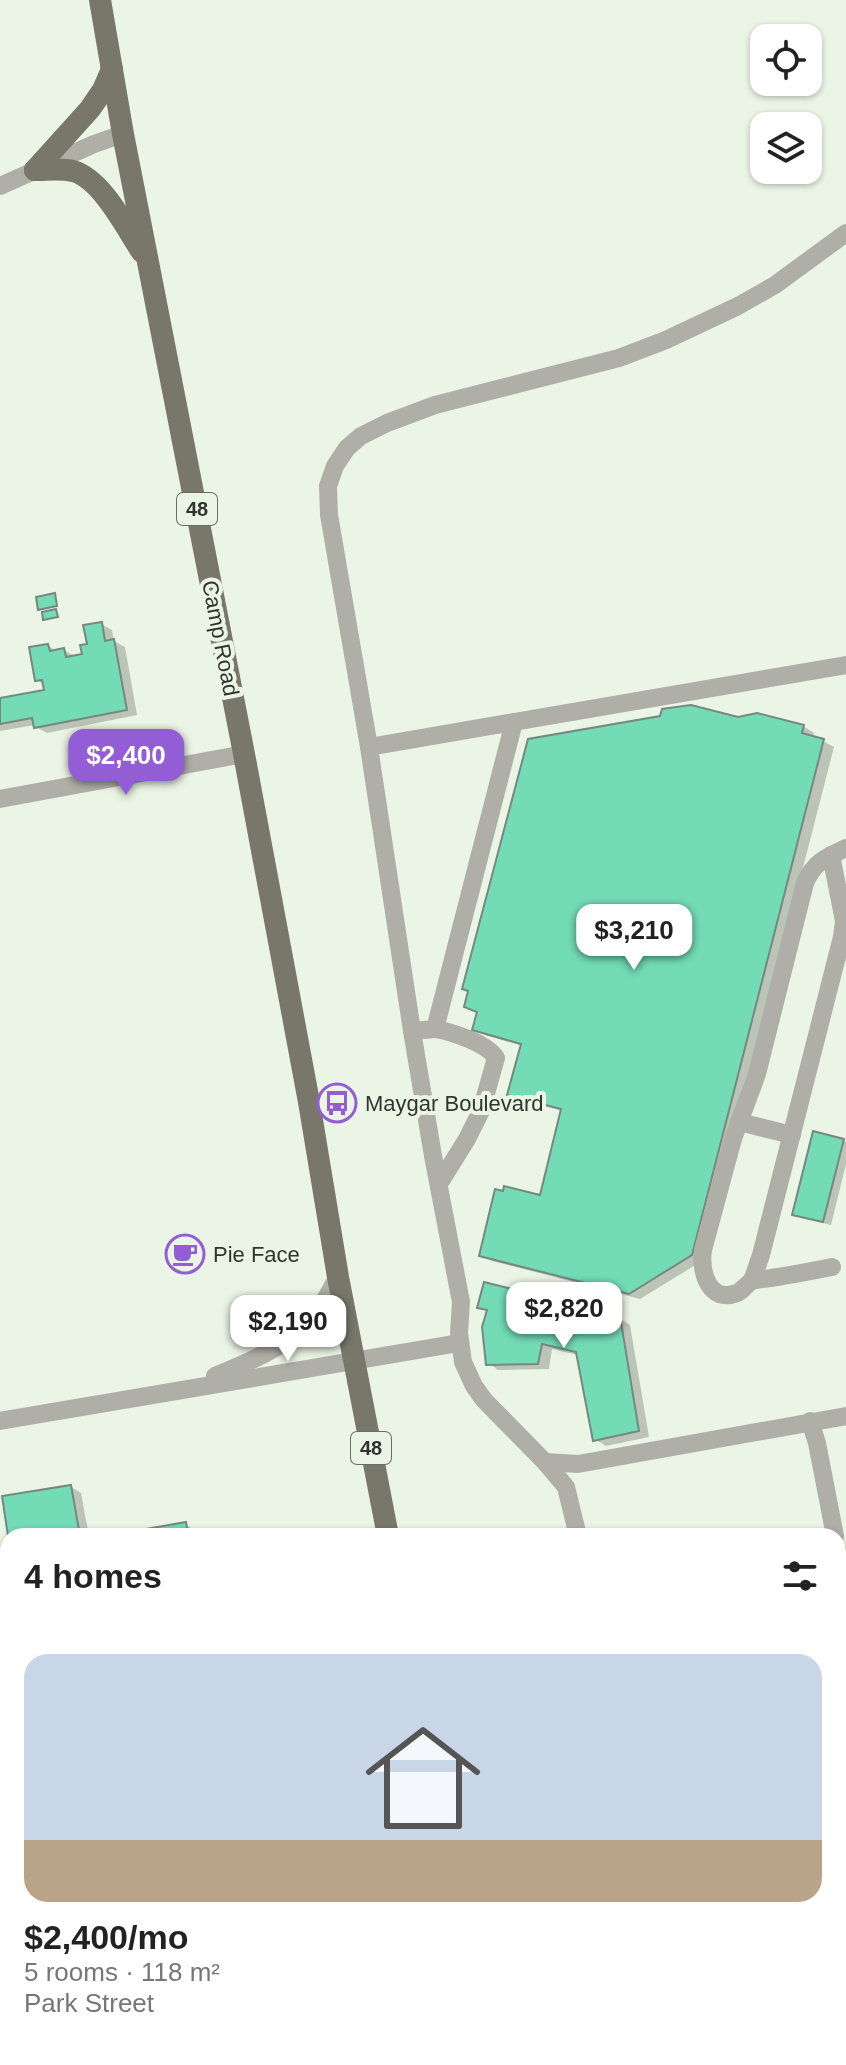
<!DOCTYPE html>
<meta charset="utf-8">
<style>
:root{--surface:#fff;--page:#f2f2f2;--text:#222;--muted:#767676;--accent:#935dd6}
body{margin:0;font-family:Arial,sans-serif;background:var(--page);color:var(--text);height:100vh;display:flex;flex-direction:column;font-size:30px;white-space:nowrap}
*{box-sizing:border-box;margin:0}
p{font-size:26px;color:var(--muted)}
.icon{flex:none;width:44px;height:44px;fill:none;stroke:currentColor;stroke-width:2;stroke-linecap:round;stroke-linejoin:round}
.map{position:relative;flex:1;overflow:hidden}
.side{position:absolute;left:0px;top:1528px;width:846px;height:538px;display:flex;flex-direction:column;background:var(--surface);border-radius:24px 24px 0 0;box-shadow:0 2px 6px #0004}
.side>*{flex:none}
.fabs{position:absolute;left:750px;top:24px;display:grid;gap:16px}
.fabs a{display:grid;place-items:center;width:72px;height:72px;border-radius:16px;background:var(--surface);box-shadow:0 2px 6px #0004;font-size:40px}
.price{position:absolute;translate:-50% -68px;padding:0 18px;border-radius:16px;background:#fff;color:#222;font-size:26px;line-height:52px;filter:drop-shadow(0 2px 4px #0008)}
.price::after{content:'';position:absolute;left:50%;top:48px;width:24px;height:18px;margin-left:-12px;background:inherit;clip-path:polygon(0 0,100% 0,50% 100%)}
.price.active{background:var(--accent);color:#fff}
ul{padding:0;list-style:none}
li{display:grid;align-content:center;gap:16px;height:424px;padding:0 24px}
li span{display:grid;place-items:center;height:248px;border-radius:24px;color:#555}
li>.icon{margin-inline-start:auto}
span .icon{width:144px;height:144px;fill:#fffc;stroke-width:1}
li b{font-size:34px}
h2{display:flex;justify-content:space-between;align-items:center;height:96px;padding:0 24px;font-size:34px}
.map>svg:first-child{display:block}
.green{fill:#e8b27a}
.shadow{fill:#0003}
.lines{fill:none;stroke-linecap:round;stroke-linejoin:round}
.stream{stroke:#36c0c8;stroke-width:5}
.building{fill:#73dcb6;stroke:#768980;stroke-width:2}
.path{stroke:#a7afa3;stroke-width:3;stroke-dasharray:2 6;stroke-linecap:butt}
.minor{stroke:#b0afa7;stroke-width:18}
.major{stroke:#797769;stroke-width:22}
.labels{text-anchor:middle;stroke-width:8;stroke-linejoin:round;paint-order:stroke}
.shield{fill:#ebf5e5;stroke:#686e65;stroke-width:2}
.shield-label{font-size:20px;font-weight:bold;fill:#30342e}
.street-label{font-size:22px;fill:#30342e;stroke:#ebf5e5}
.poi-label{font-size:22px;fill:#30342e;stroke:#ebf5e5;text-anchor:start}
</style>
<div class="map">
<svg width="846" height="2065" viewBox="0 0 846 2065">
<rect width="100%" height="100%" fill="#ebf5e5"/>
<g class="green">
<path d="M846,1710v355h-328l-1,-7h321v-347z"/>
<path d="M325,2058h128l1,7h-166z"/>
</g>
<g class="shadow">
<path d="M101,624l11,6 2,11 11,6 12,68 -90,18 -11,-6 -1,-2 -35,6v-31l46,-9 -1,-6 -8,-5 11,-34 9,5 7,-1 12,7 8,-2z"/>
<path d="M738,719l65,7 11,7 -2,5 11,3 11,6 -132,514 -62,38 -148,-38 -11,-6 60,-58 22,-86 -43,-11 -10,-6 13,-48 -38,-11 -11,-6 5,-16 -13,-7z"/>
<path d="M843,1140l3,2v22l-15,61 -29,-7 -7,-4z"/>
<path d="M480,1307l139,11 11,7 19,112 -43,9 -11,-7 -17,-84 -26,-6 -3,20 -51,1 -10,-7 1,-51z"/>
<path d="M71,1487l10,6 8,43h-79z"/>
<path d="M186,1525l10,6 1,5h-79z"/>
</g>
<g class="lines">
<g class="stream">
<path d="M838,2050l8,-6"/>
<path d="M816,2065l10,-7"/>
</g>
</g>
<g class="building">
<path d="M55,593l2,13 -19,4 -2,-13z"/>
<path d="M56,609l2,8 -15,3 -1,-8z"/>
<path d="M102,622l3,19 9,-2 13,71 -93,18 -2,-10 -32,6v-26l44,-8 -2,-10 -7,1 -6,-34 19,-3 2,7 14,-3 2,9 16,-3 -2,-9 7,-1 -4,-19z"/>
<path d="M691,705l47,12 19,-4 47,12 -2,8 22,6 -132,516 -63,39 -150,-38 16,-67 8,2 1,-5 36,9 21,-86 -54,-14 14,-51 -49,-14 5,-18 -13,-5 4,-16 -6,-2 66,-250 132,-23 2,-7z"/>
<path d="M813,1131l31,8 -21,83 -31,-7z"/>
<path d="M484,1282l136,34 19,115 -46,10 -17,-89 -34,-8 -4,20 -52,1 -4,-38 5,-17 -10,-2z"/>
<path d="M71,1485l9,51h-72l-6,-40z"/>
<path d="M186,1522l2,14h-82z"/>
</g>
<g class="lines">
<g class="path">
<path d="M838,1842l8,-1"/>
<path d="M517,2065v-7"/>
</g>
<g class="minor">
<path d="M0,186l94,-42 29,-10"/>
<path d="M369,747l-40,-232 -1,-29 7,-20 12,-18 14,-12 26,-13 48,-18 184,-47 47,-18 72,-34 37,-21 71,-52"/>
<path d="M0,799l244,-45"/>
<path d="M435,1029c17,3 52,14 61,29l-15,53 -14,28 -28,45"/>
<path d="M412,1031l-43,-284 145,-25"/>
<path d="M739,1122l53,13"/>
<path d="M832,1267c-20,4 -41,8 -61,11 -5,1 -15,1 -19,3 -6,3 -8,9 -15,12 -28,11 -37,-21 -34,-43l30,-111 24,-65 48,-191c9,-21 21,-26 41,-35"/>
<path d="M752,1281l9,-26 81,-318 2,-16 -13,-66"/>
<path d="M215,1376c29,-12 71,-29 92,-52 13,-13 22,-32 31,-47"/>
<path d="M0,1421l459,-78"/>
<path d="M810,1421l7,22 18,93"/>
<path d="M545,1462l33,2 268,-48"/>
<path d="M578,1536l-12,-49 -21,-25 -61,-62 -10,-14 -11,-24 -4,-29 2,-31 -28,-146 -21,-125 23,-2 79,-307 332,-57"/>
<path d="M838,1551l8,41"/>
</g>
<g class="major">
<path d="M100,0l23,134 121,620 65,348 29,175 50,259"/>
<path d="M35,170c12,0 26,-2 38,1 29,8 53,57 69,81"/>
<path d="M35,170l55,-61 13,-19 9,-21"/>
<path d="M480,2058l1,7"/>
</g>
</g>
<defs>
<g id="bus-ring" transform="scale(2)"><circle r="9.5" fill="#ebf5e5" stroke="#935dd6" stroke-width="1.5"/><path d="M-5-6H5V4H4V6H2V4H-2V6H-4V4H-5ZM-3.5-4V0h7V-4ZM-3.5 1.2v1.5H-2V1.2ZM2 1.2v1.5H3.5V1.2Z" fill="#935dd6"/></g>
<g id="cafe-ring" transform="scale(2)"><circle r="9.5" fill="#ebf5e5" stroke="#935dd6" stroke-width="1.5"/><path d="M-5.5-4.5H6V0H3Q3 3.5 0 3.5H-2.5Q-5.5 3.5-5.5 0ZM3-3.2v2h1.7v-2ZM-6 4.5H4V6H-6Z" fill="#935dd6"/></g>
</defs>
<g fill-rule="evenodd">
<use href="#bus-ring" x="337" y="1103"/>
<use href="#cafe-ring" x="185" y="1254"/>
</g>
<g class="labels">
<g class="shield">
<rect x="177" y="493" width="40" height="32" rx="6"/>
<rect x="351" y="1432" width="40" height="32" rx="6"/>
</g>
<g class="shield-label">
<text x="197" y="516">48</text>
<text x="371" y="1455">48</text>
</g>
<g class="street-label">
<text transform="translate(221 638) rotate(79)" y="8">Camp Road</text>
</g>
<g class="poi-label">
<text x="365" y="1111">Maygar Boulevard</text>
<text x="213" y="1262">Pie Face</text>
</g>
</g>
</svg>
<div class="fabs">
<a><svg class="icon" aria-label="locate" viewBox="0 0 24 24"><circle cx="12" cy="12" r="6"/><path d="M12 2v4M12 18v4M2 12h4M18 12h4"/></svg></a>
<a><svg class="icon" aria-label="layers" viewBox="0 0 24 24"><path d="M12 4l9 5-9 5-9-5zM3 14l9 5 9-5"/></svg></a>
</div>
<b class="price active" style="left:126px;top:797px">$2,400</b>
<b class="price" style="left:634px;top:972px">$3,210</b>
<b class="price" style="left:564px;top:1350px">$2,820</b>
<b class="price" style="left:288px;top:1363px">$2,190</b>
<section class="side">
<h2>4 homes<svg class="icon" aria-label="filters" viewBox="0 0 24 24"><path d="M4 7h16M4 17h16"/><circle cx="9" cy="7" r="2"/><circle cx="15" cy="17" r="2"/></svg></h2>
<ul>
<li><span style="background:linear-gradient(#c9d6e8 75%,#b9a48a 0)"><svg class="icon" aria-label="home" viewBox="0 0 24 24"><path d="M3 11l9-7 9 7M6 9v11h12V9"/></svg></span><div><b>$2,400/mo</b><p>5 rooms · 118 m²</p><p>Park Street</p></div></li>
</ul>
</section>
</div>
